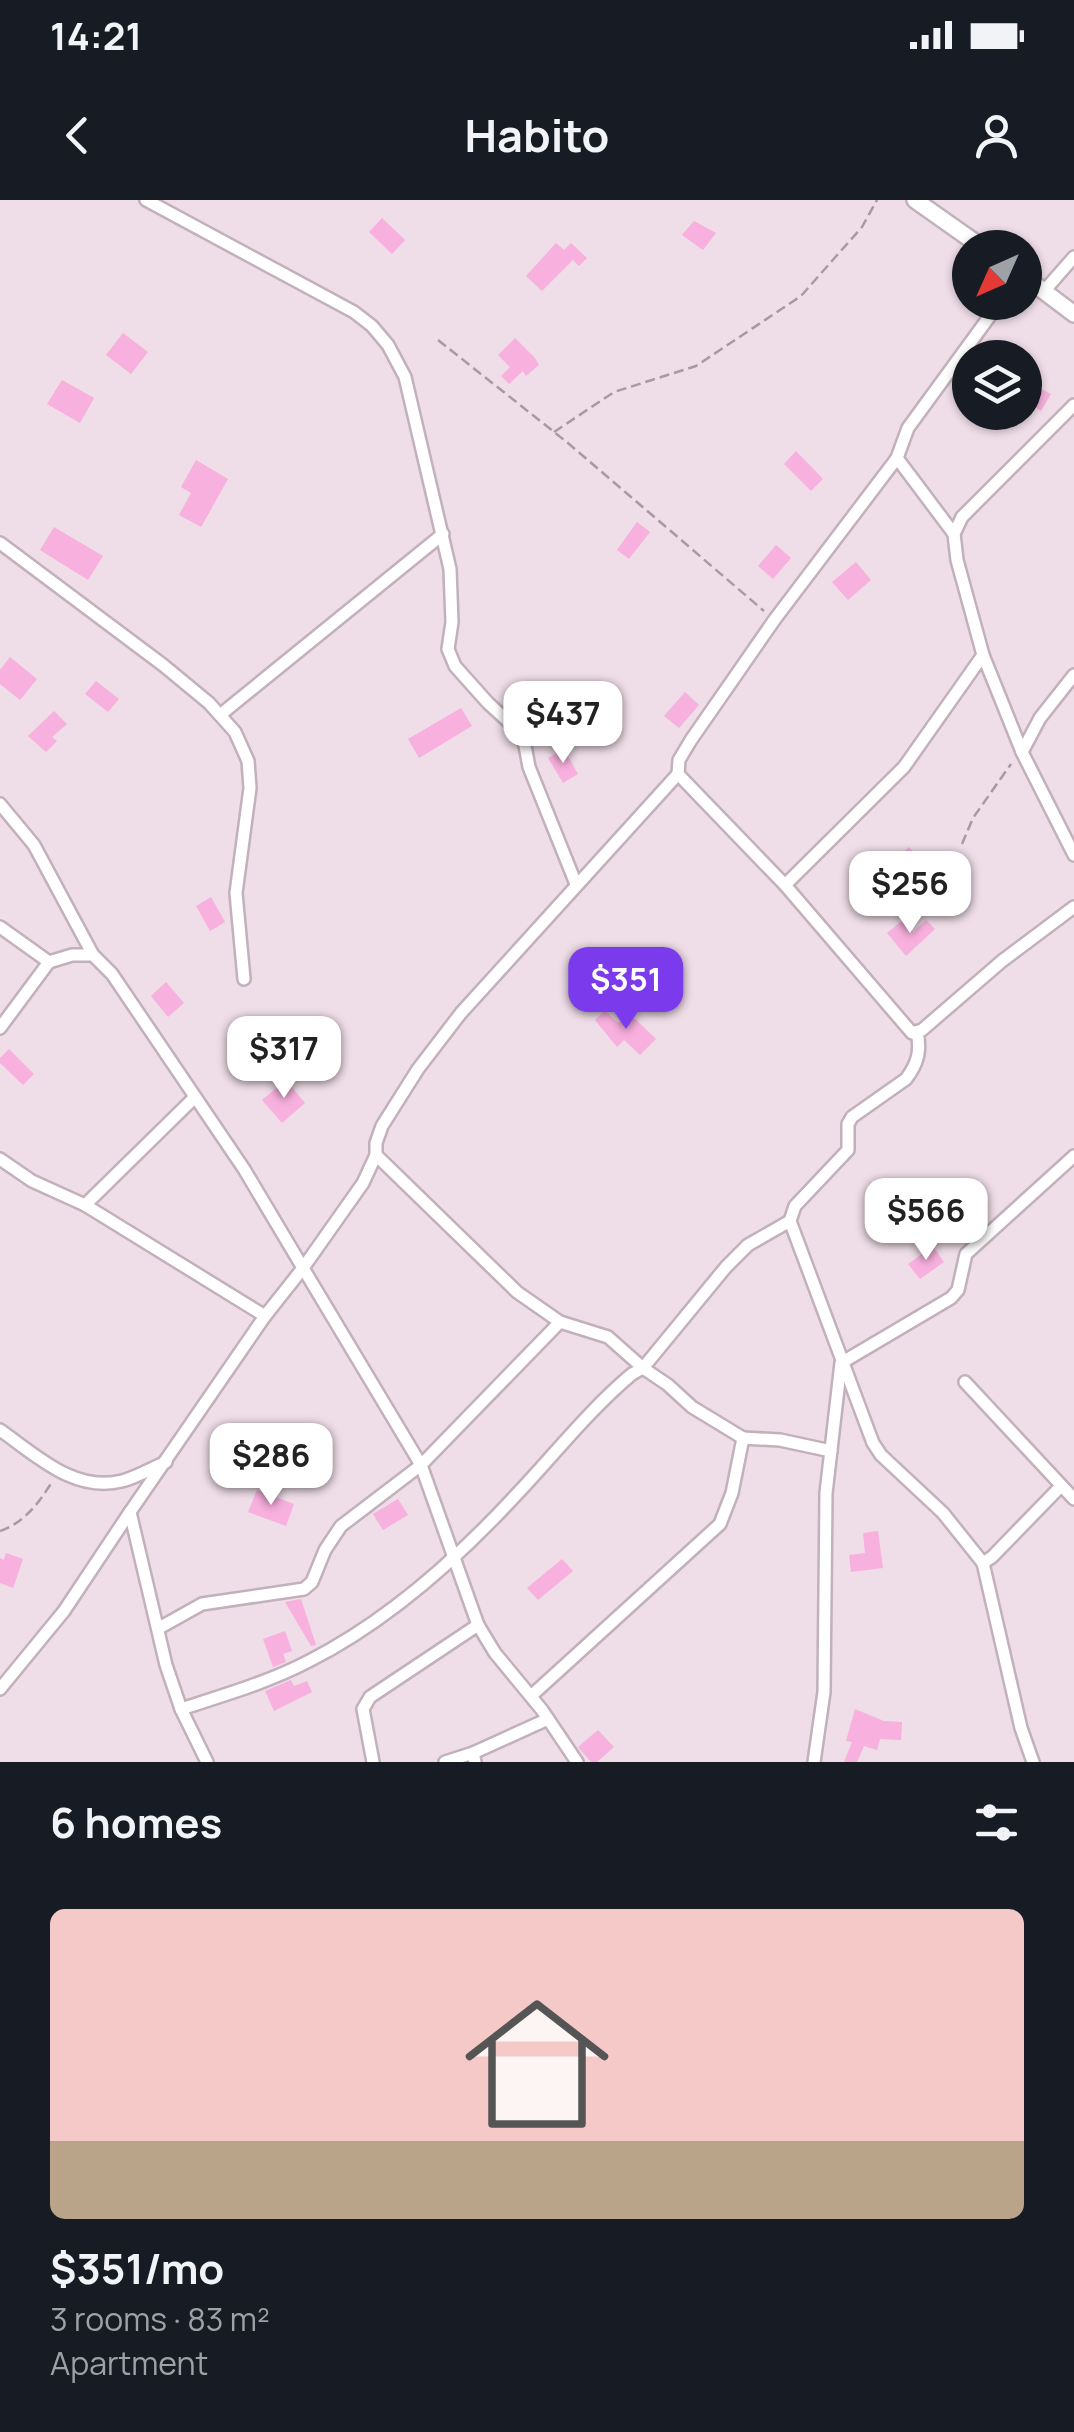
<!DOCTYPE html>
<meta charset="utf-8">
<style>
:root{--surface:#171b24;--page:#20242c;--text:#f1f3f6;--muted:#9ea1a6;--line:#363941;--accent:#7c3aed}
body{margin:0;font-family:Manrope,sans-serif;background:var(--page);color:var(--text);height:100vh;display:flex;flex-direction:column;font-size:38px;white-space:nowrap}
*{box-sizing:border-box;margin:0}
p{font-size:32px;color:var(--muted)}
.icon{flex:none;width:55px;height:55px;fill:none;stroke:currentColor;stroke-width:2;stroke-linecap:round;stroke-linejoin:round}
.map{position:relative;height:1562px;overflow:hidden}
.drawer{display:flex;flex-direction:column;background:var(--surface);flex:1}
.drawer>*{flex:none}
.needle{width:65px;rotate:225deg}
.fabs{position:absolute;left:952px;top:30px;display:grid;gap:20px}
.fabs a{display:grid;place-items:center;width:90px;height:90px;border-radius:50%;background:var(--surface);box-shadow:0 2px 8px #0004;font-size:50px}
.price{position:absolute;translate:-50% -85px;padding:0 22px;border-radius:20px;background:#fff;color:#222;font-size:32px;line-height:65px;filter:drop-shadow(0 2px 5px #0008)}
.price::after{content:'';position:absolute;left:50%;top:60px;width:30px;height:22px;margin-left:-15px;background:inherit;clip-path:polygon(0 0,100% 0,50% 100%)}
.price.selected{background:var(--accent);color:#fff}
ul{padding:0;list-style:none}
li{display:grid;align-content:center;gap:20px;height:530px;padding:0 50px}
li+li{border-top:2px solid var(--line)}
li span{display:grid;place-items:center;height:310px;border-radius:15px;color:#555}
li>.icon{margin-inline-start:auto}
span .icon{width:180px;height:180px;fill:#fffc;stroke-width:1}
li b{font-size:42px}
h2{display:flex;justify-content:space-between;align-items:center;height:120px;padding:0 50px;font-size:42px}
.status{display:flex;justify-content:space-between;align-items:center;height:70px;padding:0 50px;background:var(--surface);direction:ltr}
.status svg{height:28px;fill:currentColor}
header{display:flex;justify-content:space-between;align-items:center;height:130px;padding:0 50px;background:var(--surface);font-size:45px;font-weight:700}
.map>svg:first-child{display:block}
.building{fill:#f8b0de}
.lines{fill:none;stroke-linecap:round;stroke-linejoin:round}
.street-casing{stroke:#c2b0bb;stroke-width:16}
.secondary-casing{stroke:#c2b0bb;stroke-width:20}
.path{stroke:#a89aa2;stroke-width:2.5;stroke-dasharray:10 5;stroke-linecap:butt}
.street{stroke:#fff;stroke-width:11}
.secondary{stroke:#fff;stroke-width:15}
</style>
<div class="status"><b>14:21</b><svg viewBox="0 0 49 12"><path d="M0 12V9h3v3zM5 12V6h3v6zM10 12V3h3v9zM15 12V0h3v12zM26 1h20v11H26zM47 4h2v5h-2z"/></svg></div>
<header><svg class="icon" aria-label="back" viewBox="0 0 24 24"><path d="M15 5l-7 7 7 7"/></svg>Habito<svg class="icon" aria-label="person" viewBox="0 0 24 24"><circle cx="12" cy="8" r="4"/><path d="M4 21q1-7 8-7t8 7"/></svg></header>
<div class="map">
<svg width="1074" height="1562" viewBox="0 0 1074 1562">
<rect width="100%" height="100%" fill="#efdde7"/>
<g class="building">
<path d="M382,18l23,22 -13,14 -23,-22z"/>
<path d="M694,21l22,12 -13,17 -21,-15z"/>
<path d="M556,43l8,7 7,-7 16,15 -8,8 -6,-6 -31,31 -16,-15z"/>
<path d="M123,133l25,19 -17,22 -25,-19z"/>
<path d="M515,138l20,20 4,7 -13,11 -3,-5 -14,13 -8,-8 9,-9 -12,-12z"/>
<path d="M1025,168l16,9 -5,9 15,8 -10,17 -14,-9 -2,4z"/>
<path d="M62,180l32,18 -14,25 -33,-19z"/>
<path d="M796,251l27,28 -12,12 -27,-27z"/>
<path d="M196,260l32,19 -27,48 -22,-12 12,-22 -10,-6z"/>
<path d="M637,322l13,10 -21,27 -12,-9z"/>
<path d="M54,327l49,29 -15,24 -48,-30z"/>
<path d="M776,345l15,13 -18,21 -15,-13z"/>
<path d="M856,362l15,18 -23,20 -16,-18z"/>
<path d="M10,457l27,22 -17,21 -20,-16v-14z"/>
<path d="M96,481l23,18 -11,13 -23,-18z"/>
<path d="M685,492l14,13 -20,23 -15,-12z"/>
<path d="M461,508l11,18 -53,32 -11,-19z"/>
<path d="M54,511l13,13 -15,13 5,4 -11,11 -18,-16z"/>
<path d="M564,549l14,25 -15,9 -15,-25z"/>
<path d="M909,647l19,21 -33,29 -19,-20z"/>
<path d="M211,697l14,25 -15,9 -14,-25z"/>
<path d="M903,720l10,12 13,-12 9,9 -29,27 -19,-23z"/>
<path d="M166,782l18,21 -16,14 -17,-21z"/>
<path d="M605,810l13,13 10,-11 28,27 -16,16 -16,-15 -7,7 -22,-27z"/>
<path d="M9,849l25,25 -11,11 -23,-22v-5z"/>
<path d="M286,880l19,23 -23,20 -20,-23z"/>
<path d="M933,1046l11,16 -24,17 -12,-15z"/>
<path d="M257,1290l37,14 -8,22 -38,-14z"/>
<path d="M398,1299l10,16 -25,15 -10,-16z"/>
<path d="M878,1331l5,37 -32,4 -2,-17 16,-2 -2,-20z"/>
<path d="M6,1353l17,6 -10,29 -13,-5v-25l4,2z"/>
<path d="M562,1359l11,12 -35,29 -11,-12z"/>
<path d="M301,1399l15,46 -5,1 -26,-44z"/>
<path d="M285,1431l7,20 -9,3 3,8 -13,5 -10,-28z"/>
<path d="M291,1480l3,6 13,-5 5,11 -38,19 -9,-20z"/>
<path d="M855,1509l29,12 18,1 -1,18 -21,-1 -3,11 -13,-4 -7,16h-13l8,-20 -6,-1z"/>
<path d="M598,1530l16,17 -17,15h-6l-13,-15z"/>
</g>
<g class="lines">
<g class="street-casing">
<g id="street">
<path d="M146,0l208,112 18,14 16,19 17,32 45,192 2,53 -4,27 7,17 33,37 35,32 6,32 47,117"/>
<path d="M1045,90l29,-33"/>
<path d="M897,258l-122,161 -84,121 -12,20 -1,14 107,111 127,148 10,-3 80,-69 72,-54"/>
<path d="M954,334l-57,-76 11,-30 92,-126"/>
<path d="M0,343l163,122 46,38 26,29 13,29 2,27 -14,105 8,86"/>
<path d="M1074,475l-34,43 -18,34 52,103"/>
<path d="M220,515l223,-181"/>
<path d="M1022,552l-39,-97 -26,-95 -3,-26 8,-17 112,-112"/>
<path d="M0,604l34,41 59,110"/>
<path d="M785,685l119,-118 79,-112"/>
<path d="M0,727l49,35"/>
<path d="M0,828l49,-66 23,-7h21l19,19 132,195 59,99 -38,48 -135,196 36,153 15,44 26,53"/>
<path d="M917,832c4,19 1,31 -11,47l-54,38 -4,7v26l-53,56 -5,15 83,222 8,12 62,58 40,50 9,-6 69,-71"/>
<path d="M376,955l141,137 43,30 48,15 35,31 83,-101 22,-22 42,-24"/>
<path d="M0,959l32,22 53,24 180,111"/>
<path d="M85,1005l109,-107"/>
<path d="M965,1182l109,117"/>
<path d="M0,1230c36,25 74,63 122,51 15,-4 30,-13 44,-19"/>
<path d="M983,1363l38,165 12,34"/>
<path d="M159,1428l43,-24 102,-15 8,-7 13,-32 16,-24 80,-61 139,-143"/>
<path d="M0,1489l64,-78 66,-99"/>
<path d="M531,1496l189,-172 12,-31 11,-55 37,2 51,11"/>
<path d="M181,1509c43,-14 88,-27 128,-48 79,-40 148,-102 207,-166 38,-40 73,-85 116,-121l11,-6 25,17 24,22 51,31"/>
<path d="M373,1562l-10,-53 7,-12 108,-72"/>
<path d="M445,1562l28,-9"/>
<path d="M475,1562l-2,-9 75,-34"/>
<path d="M577,1562l-35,-52 -47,-57 -17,-28 -57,-160 -118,-197 60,-85 13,-28v-12l6,-17 36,-57 43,-56 217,-239"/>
<path d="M814,1562l10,-70 2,-199 15,-130 110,-65 7,-8 8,-36 108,-98"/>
</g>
</g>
<g class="secondary-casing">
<g id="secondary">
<path d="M915,0l68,48"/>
<path d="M1025,77l49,37"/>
</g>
</g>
<g class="path">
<path d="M438,140l130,103 196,168"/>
<path d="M554,232l60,-40 82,-26 105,-70 61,-69 15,-27"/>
<path d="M962,644l11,-26 38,-54"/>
<path d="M0,1331c25,-9 38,-27 52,-49"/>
</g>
<use href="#street" class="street"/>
<use href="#secondary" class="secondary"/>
</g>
</svg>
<div class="fabs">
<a><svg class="needle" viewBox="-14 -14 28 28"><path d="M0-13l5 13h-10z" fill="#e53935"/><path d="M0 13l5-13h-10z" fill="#9ea1a6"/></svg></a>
<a><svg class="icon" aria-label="layers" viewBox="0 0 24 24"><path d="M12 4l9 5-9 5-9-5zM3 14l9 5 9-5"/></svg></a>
</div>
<b class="price" style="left:563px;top:566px">$437</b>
<b class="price" style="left:910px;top:736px">$256</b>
<b class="price selected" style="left:626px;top:832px">$351</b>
<b class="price" style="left:284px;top:901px">$317</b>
<b class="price" style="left:926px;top:1063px">$566</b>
<b class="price" style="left:271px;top:1308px">$286</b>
</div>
<section class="drawer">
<h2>6 homes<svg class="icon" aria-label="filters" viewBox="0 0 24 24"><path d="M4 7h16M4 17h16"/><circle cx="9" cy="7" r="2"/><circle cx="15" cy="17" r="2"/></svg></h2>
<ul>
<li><span style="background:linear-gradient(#f6c9c9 75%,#b9a48a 0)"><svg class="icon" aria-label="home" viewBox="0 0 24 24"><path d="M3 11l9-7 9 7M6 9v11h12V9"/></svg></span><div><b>$351/mo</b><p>3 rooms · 83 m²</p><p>Apartment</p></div></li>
</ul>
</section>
